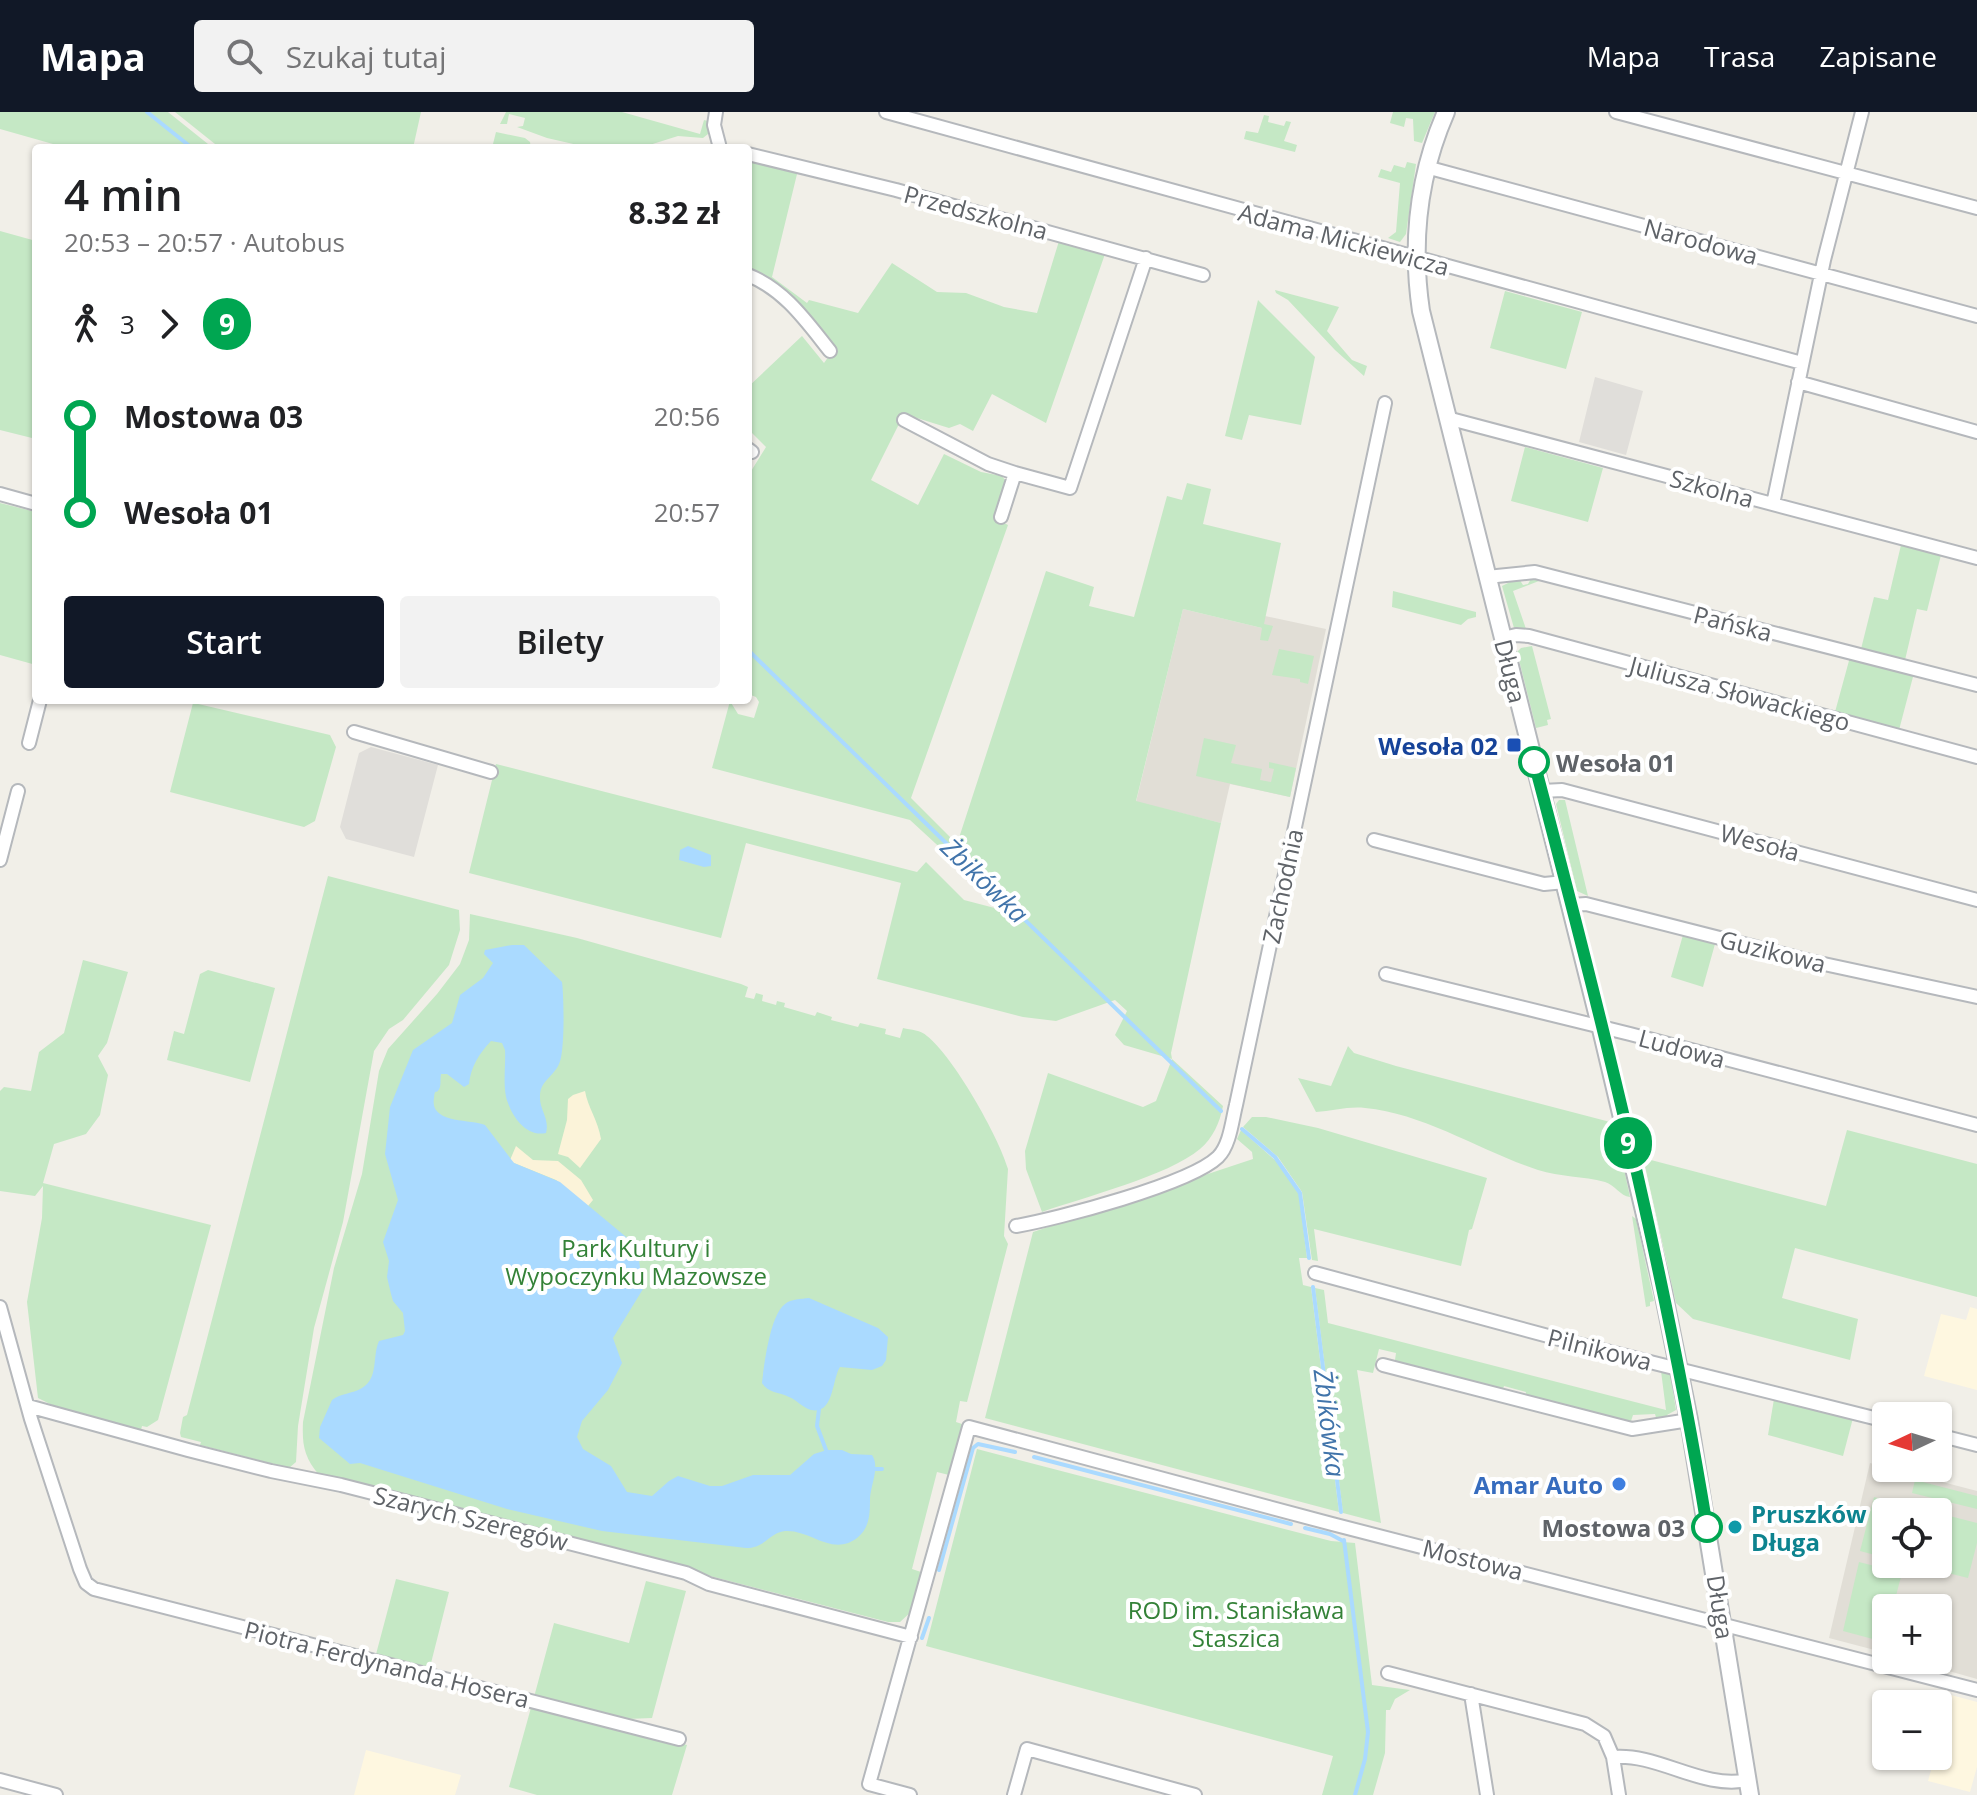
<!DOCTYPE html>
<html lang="pl">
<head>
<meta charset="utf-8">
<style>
	:root { --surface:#fff; --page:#f2f2f2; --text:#202124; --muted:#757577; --accent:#111827 }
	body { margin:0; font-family:"Open Sans",sans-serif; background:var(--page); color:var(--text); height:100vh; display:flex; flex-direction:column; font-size:30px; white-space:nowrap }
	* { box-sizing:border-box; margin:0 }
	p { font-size:26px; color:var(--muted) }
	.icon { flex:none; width:44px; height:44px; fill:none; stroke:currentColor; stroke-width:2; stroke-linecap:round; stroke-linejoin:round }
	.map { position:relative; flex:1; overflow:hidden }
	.details { position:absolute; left:32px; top:32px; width:720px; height:560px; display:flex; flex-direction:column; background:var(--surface); border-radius:8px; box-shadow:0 2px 6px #0004 }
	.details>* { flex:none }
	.badge { padding:0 16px; border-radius:26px; font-size:28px; line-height:52px }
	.needle { width:52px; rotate:266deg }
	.fabs { position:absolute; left:1872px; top:1290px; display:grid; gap:16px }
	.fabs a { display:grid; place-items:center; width:80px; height:80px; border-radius:8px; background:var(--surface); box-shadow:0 2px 6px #0004; font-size:40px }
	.map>.badge { position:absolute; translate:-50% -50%; box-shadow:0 0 0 4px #fff }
	.legs { display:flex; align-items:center; gap:12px; height:88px; padding:0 32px; font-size:26px }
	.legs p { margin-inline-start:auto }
	.summary { display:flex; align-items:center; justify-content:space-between; height:136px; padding:0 32px }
	h1 { font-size:44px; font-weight:600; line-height:60px }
	.primary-button { display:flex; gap:16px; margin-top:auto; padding:16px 32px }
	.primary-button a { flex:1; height:92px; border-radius:8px; background:var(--accent); color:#fff; font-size:32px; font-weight:600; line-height:92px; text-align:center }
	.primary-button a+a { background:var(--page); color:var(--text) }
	ul { padding:0 32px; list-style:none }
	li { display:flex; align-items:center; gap:28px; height:96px; font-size:30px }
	li i { display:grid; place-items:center; width:12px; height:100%; margin:0 10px; background:currentColor }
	li i::after { content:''; width:20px; height:20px; margin:-10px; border:6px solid; border-radius:50%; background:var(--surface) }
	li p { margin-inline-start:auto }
	li:first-child i { background:linear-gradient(#0000 50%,currentColor 0) }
	li:last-child i { background:linear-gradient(currentColor 50%,#0000 0) }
	header { display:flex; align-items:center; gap:48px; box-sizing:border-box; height:112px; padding:0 40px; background:var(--accent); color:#fff }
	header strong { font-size:38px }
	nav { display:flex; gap:44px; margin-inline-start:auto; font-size:28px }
	.search { width:560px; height:72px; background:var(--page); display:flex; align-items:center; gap:20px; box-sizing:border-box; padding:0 28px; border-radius:8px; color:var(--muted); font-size:30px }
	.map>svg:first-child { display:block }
	.commercial { fill:#fef7e0 }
	.industrial { fill:#e0deda }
	.education { fill:#e1ded6; fill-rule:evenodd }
	.green { fill:#c5e8c5 }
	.sand { fill:#fbf3d9 }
	.water { fill:#aadaff }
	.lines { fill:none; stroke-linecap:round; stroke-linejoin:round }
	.stream { stroke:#aadaff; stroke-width:4 }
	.minor-casing { stroke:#b5b8bc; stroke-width:16 }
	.tertiary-casing { stroke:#b5b8bc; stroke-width:20 }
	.minor { stroke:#fff; stroke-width:12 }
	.tertiary { stroke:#fff; stroke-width:16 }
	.line-1-casing { stroke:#fff; stroke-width:18 }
	.line-1 { stroke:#00a651; stroke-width:12 }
	.transit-dot { fill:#1a4fb4; stroke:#fff; stroke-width:3 }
	.stop-1-dot { fill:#fff; stroke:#00a651; stroke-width:4 }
	.shop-dot { fill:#3f7fe0; stroke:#fff; stroke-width:3 }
	.culture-dot { fill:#0f9aa8; stroke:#fff; stroke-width:3 }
	.labels { text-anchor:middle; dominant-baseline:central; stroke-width:8; stroke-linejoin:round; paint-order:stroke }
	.street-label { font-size:24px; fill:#5f6368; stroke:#fff }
	.transit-label { font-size:24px; font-weight:bold; fill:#164399; stroke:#fff; text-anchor:end }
	.stop-label { font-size:24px; font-weight:bold; fill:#5f6368; stroke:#fff; text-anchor:start }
	.park-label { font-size:24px; fill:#348238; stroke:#fff }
	.shop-label { font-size:24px; font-weight:bold; fill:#366cbe; stroke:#fff; text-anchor:end }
	.culture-label { font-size:24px; font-weight:bold; fill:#0d838f; stroke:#fff; text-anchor:start }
	.water-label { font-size:26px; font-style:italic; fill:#4174aa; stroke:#fff }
</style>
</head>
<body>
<header>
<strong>Mapa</strong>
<div class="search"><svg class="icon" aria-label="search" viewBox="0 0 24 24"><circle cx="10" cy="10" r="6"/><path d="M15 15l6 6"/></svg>Szukaj tutaj</div>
<nav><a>Mapa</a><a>Trasa</a><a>Zapisane</a></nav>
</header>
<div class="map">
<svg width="1977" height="1683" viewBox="0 0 1977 1683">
	<rect width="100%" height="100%" fill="#f1efe8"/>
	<path class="commercial" d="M 1970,1195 L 1977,1197 L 1977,1278 L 1924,1264 L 1941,1202 L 1966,1208 Z
		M 1951,1583 L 1977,1590 L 1977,1655 L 1970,1680 L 1928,1669 L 1935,1644 L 1938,1644 L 1938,1632 Z
		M 366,1638 L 461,1663 L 455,1683 L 354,1683 Z"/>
	<path class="industrial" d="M 1595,265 L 1643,279 L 1626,343 L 1579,330 Z
		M 371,635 L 438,653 L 414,745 L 346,727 L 340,715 L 359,641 Z"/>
	<path class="education" d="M 1183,497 L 1262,516 L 1265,504 L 1326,517 L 1290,685 L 1230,672 L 1221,711 L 1136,690 Z
		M 1870,1351 L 1977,1379 L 1977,1567 L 1910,1548 L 1938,1548 L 1938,1496 L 1886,1496 L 1886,1541 L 1829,1526 ZM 1886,1400 L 1938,1400 L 1938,1452 L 1886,1452 Z"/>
	<path class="green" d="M 0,0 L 168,0 L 213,36 L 67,36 L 0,17 Z
		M 175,0 L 421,0 L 413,36 L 220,36 Z
		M 506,0 L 622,0 L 700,22 L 704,8 L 708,9 L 708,22 L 703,26 L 678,24 L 640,36 L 591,36 L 547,26 L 517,15 L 523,14 L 525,6 L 509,2 L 507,12 L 500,12 Z
		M 1393,0 L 1435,0 L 1422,31 L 1414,29 L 1413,7 L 1406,6 L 1404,15 L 1390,11 Z
		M 1264,3 L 1269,4 L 1268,10 L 1284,14 L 1286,9 L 1291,10 L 1284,29 L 1297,33 L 1295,40 L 1244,27 L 1246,19 L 1258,21 Z
		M 496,20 L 525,26 L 530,30 L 531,36 L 492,36 Z
		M 748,47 L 798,58 L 772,165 L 807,191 L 809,188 L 858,201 L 892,151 L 937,180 L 966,181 L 1004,195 L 1037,201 L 1059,129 L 1105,142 L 1046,311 L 992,282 L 973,319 L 960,312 L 949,316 L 904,302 L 871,368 L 918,393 L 944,342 L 981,360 L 1002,364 L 1005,368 L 996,407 L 1008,413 L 911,686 L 957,732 L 1046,459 L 1094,475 L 1089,494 L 1134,505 L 1167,384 L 1182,388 L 1187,371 L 1211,377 L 1203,412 L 1281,431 L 1264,512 L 1273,514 L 1268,529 L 1260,528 L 1262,516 L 1183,497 L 1136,689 L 1221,711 L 1171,941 L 1172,947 L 1223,994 C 1220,1010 1213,1026 1200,1037 C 1168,1064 1084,1085 1042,1100 L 1026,1057 L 1025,1039 L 1048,961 L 1143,995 L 1156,989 L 1172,947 L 1124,933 L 1115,923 L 1127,899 L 1115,888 L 1056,909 L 1023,905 L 877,867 L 901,771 L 746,731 L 721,826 L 469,761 L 496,652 L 917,760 L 926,750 L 964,788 L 1010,800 L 910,708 L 712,656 L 730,589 L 738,602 L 754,606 L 759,590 L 756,585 L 748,582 L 748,364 L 766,335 L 748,317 L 748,275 L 802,224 L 824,251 L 834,237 L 791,183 L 748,159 Z
		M 1407,50 L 1416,52 L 1406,122 L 1400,130 L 1388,126 L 1396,120 L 1400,71 L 1378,65 L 1381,57 L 1391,60 L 1394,53 L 1405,56 Z
		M 0,119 L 36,129 L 36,327 L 0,318 Z
		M 1275,178 L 1339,195 L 1327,219 L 1352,248 L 1367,254 L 1364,264 L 1335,238 L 1288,188 L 1276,181 Z
		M 1505,179 L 1582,200 L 1566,257 L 1490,236 Z
		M 1258,188 L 1315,245 L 1301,313 L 1249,303 L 1242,328 L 1225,324 Z
		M 1525,335 L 1603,356 L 1588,410 L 1511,389 Z
		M 0,391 L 36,400 L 36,553 L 0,543 Z
		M 1901,433 L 1941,443 L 1927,499 L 1917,497 L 1905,548 L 1861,537 L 1874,485 L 1888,488 Z
		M 1532,465 L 1539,466 L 1539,469 L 1513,479 L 1527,520 L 1514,516 L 1502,474 L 1510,470 L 1509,466 L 1519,467 L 1523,473 L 1528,472 Z
		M 1393,479 L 1476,500 L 1476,505 L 1468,507 L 1461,513 L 1392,495 Z
		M 1532,534 L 1551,607 L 1547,608 L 1548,613 L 1536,616 L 1517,540 L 1521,536 Z
		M 1279,537 L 1314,544 L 1308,572 L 1300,570 L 1300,567 L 1272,563 Z
		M 1850,545 L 1914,561 L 1899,618 L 1835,600 Z
		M 183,588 L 194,588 L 194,591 L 330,623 L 336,635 L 315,709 L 304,715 L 170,680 L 193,591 Z
		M 1204,626 L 1236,633 L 1231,651 L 1262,657 L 1260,668 L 1271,670 L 1274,657 L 1269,656 L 1269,650 L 1296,656 L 1290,685 L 1196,664 Z
		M 1559,688 L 1565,688 L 1588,784 L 1577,779 L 1556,692 Z
		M 328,764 L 459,798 L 460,818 L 449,853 L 403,908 L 389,917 L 374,939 L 343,1110 L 314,1216 L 298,1314 L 296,1350 L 289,1356 L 200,1333 L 201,1330 L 181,1325 L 180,1321 L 183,1305 L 187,1303 Z
		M 470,802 L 577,826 L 741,872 L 748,875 L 745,885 L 754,887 L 756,881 L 763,883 L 762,889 L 776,893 L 777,889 L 785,891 L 784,895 L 815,904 L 817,900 L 832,905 L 831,908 L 858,915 L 860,911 L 886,917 L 885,922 L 900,926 L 903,916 C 911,918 921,918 927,924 C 953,944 999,1025 1008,1057 L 1004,1124 L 1008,1132 L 967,1290 L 960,1289 L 956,1310 L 962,1312 L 949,1363 L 937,1360 L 912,1457 L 924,1461 L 913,1498 L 900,1510 L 888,1510 L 319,1363 C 304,1345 302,1333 303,1310 L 334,1156 L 362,1062 L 379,959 L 388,937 L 437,882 L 460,852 L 469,828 Z
		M 1683,823 L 1715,832 L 1703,875 L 1671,865 Z
		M 83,848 L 128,860 L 107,931 L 98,944 L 108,963 L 100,1003 L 86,1022 L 54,1032 L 43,1071 L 211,1113 L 158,1308 L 147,1315 L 142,1314 L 141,1318 L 60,1297 L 38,1286 L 27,1190 L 42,1106 L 43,1074 L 35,1084 L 0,1079 L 0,979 L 4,975 L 31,979 L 39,940 L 64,921 Z
		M 208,858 L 275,876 L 250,970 L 167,948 L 174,919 L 184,922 L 200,862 Z
		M 1348,934 L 1354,941 L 1396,954 L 1614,1011 L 1630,1085 C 1620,1084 1615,1073 1605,1070 C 1583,1064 1560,1065 1538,1058 C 1480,1039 1426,1002 1365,996 C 1349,994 1332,999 1316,1000 L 1298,966 L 1331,974 Z
		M 1252,1005 L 1266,1005 L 1318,1016 L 1487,1066 L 1472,1117 L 1469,1118 L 1461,1154 L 1314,1117 L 1318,1149 L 1312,1148 L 1302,1080 L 1278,1045 L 1243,1015 Z
		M 1241,1018 L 1276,1049 L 1299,1082 L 1307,1146 L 1299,1146 L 1303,1173 L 1311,1175 L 1339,1400 L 985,1306 L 1033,1120 L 1253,1047 L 1252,1040 L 1237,1027 Z
		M 1847,1018 L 1977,1052 L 1977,1185 L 1795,1136 L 1782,1186 L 1858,1207 L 1850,1248 L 1693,1207 L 1676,1191 L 1644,1050 L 1651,1048 L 1826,1094 Z
		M 1632,1104 L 1636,1107 L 1654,1189 L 1650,1190 L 1650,1194 L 1646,1195 Z
		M 1315,1176 L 1324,1178 L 1328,1211 L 1666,1298 L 1661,1259 L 1670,1260 L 1676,1298 L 1667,1303 L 1668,1307 L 1657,1309 L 1655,1302 L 1633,1303 L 1630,1312 L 1525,1285 L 1526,1280 L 1504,1274 L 1502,1279 L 1398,1252 L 1395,1248 L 1396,1241 L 1379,1237 L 1373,1261 L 1357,1258 L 1381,1411 L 1343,1401 Z
		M 1774,1287 L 1853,1306 L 1843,1344 L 1768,1323 Z
		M 977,1337 L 1331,1429 L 1355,1431 L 1372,1573 L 1410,1578 L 1395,1587 L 1390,1598 L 1386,1598 L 1385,1641 L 1373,1683 L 1322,1683 L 1333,1644 L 926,1534 Z
		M 1915,1368 L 1977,1384 L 1977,1397 L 1912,1381 Z
		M 1874,1385 L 1933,1400 L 1886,1400 L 1886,1446 L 1860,1439 Z
		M 1938,1401 L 1977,1411 L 1977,1431 L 1968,1466 L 1912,1452 L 1938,1452 Z
		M 1859,1450 L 1902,1461 L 1893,1495 L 1886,1496 L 1884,1530 L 1843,1519 Z
		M 396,1467 L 449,1480 L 429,1559 L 375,1546 Z
		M 646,1469 L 686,1479 L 652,1606 L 627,1607 L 534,1585 L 554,1511 L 629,1531 Z
		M 532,1592 L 687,1633 L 672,1683 L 537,1683 L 509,1675 Z"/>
	<path class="sand" d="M 585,979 C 588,996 598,1008 601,1027 L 580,1056 L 568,1045 L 558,1042 L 567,1008 L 568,987 L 573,983 Z
		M 516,1034 L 533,1048 L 558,1049 L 581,1068 L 593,1088 L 588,1094 L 556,1068 L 514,1051 L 510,1048 Z"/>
	<path class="water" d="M 688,734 L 711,743 L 711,754 L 704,755 L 679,748 L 680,738 Z
		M 512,833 L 524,833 L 562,870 C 564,885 565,941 559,952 C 554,964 540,969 540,984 C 539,997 550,1007 546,1021 C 528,1025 514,1008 508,991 C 502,977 506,953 505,938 L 502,931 L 491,929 C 479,942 471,954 469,972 L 464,975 L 447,962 L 441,962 C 440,966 441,971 440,975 C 436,985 435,974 434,986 C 429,1012 471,1007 485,1013 L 514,1051 L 560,1070 L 637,1134 L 643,1177 L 613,1226 L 622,1251 L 608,1278 L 582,1309 L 577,1325 L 583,1337 L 611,1354 L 627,1380 L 652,1384 L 669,1369 L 678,1364 L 710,1374 L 722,1374 L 753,1363 L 790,1363 L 814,1342 L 827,1338 L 842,1338 L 851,1342 L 872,1343 C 880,1355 871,1372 870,1386 C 870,1401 870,1416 857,1426 C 832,1445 810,1417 785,1419 C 769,1421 765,1436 746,1436 L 602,1419 L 507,1397 L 360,1351 L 350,1352 L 319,1326 L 320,1315 L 332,1288 C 341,1281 352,1282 362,1276 C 379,1266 372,1244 379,1229 L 403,1223 L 405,1219 L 403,1201 L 393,1189 L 391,1182 L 387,1165 L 389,1149 L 383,1130 L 398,1088 L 385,1042 L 390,995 L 413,938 L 452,911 L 460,883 L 483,866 L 493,851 L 484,842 L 485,838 Z
		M 809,1186 L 878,1216 L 888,1225 L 886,1248 L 882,1254 L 872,1258 L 840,1255 C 832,1267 834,1303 811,1298 C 803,1296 797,1288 789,1285 C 779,1280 768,1281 762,1271 C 764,1253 770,1203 785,1192 C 791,1187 801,1187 809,1186 Z"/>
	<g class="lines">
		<path class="stream" d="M 147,0 L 192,36
			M 748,538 L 1221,999
			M 1242,1017 L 1275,1045 L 1300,1081 L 1309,1146
			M 1313,1175 L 1341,1400
			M 819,1297 L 817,1314 L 826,1338
			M 1034,1345 L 1291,1412
			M 875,1357 L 882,1357
			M 1305,1416 L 1330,1422 L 1343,1429
			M 1344,1428 L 1368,1620 L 1365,1647 L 1355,1683
			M 939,1458 L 973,1336 L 978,1332 L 1015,1340
			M 922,1526 L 929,1506"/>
		<g class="minor-casing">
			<path id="minor" d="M 716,0 L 714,13 L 720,36
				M 886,0 L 1802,251
				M 1616,0 L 1977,96
				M 748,42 L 896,78 L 1203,163
				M 1426,55 L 1977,204
				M 748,163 C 785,178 806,209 830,239
				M 1798,270 L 1977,320
				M 1447,306 L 1977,446
				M 904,308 L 988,352 L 1015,361 L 1001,405
				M 748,337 L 752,340
				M 1015,361 L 1070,376 L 1146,146
				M 0,382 L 36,392
				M 1773,392 L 1824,148 L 1862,0
				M 1487,465 L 1535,460 L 1977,573
				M 1503,526 L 1516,523 L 1529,524 L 1977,645
				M 354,620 L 491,660
				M 29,631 L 40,588
				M 1542,679 L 1562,678 L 1977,788
				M 1374,728 L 1544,772 L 1565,770
				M 0,748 L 18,679
				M 1571,793 L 1586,792 L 1810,849 L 1977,885
				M 1386,862 L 1630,922 L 1977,1013
				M 1016,1114 C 1057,1107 1190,1072 1218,1045 C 1230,1033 1232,1009 1236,993 L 1385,291
				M 1315,1161 L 1578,1232 L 1886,1309
				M 0,1195 L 31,1307 L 80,1457 L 86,1471 L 94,1477 L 679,1627
				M 1383,1253 L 1632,1317 L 1689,1308
				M 28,1294 L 188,1338 L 271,1359 L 341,1373 L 686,1461 L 709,1472 L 911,1525
				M 1938,1323 L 1977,1333
				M 1388,1561 L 1585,1612 L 1604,1624 L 1613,1645 C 1659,1641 1702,1678 1748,1668
				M 1471,1582 L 1487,1683
				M 1613,1645 L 1619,1683
				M 0,1668 L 56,1683
				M 910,1683 L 869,1672 L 969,1315 L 1332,1412 L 1977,1578
				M 1014,1683 L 1027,1637 L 1195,1683"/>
		</g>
		<g class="tertiary-casing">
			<path id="tertiary" d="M 1446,0 C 1418,64 1411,131 1421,199 L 1601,917 L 1663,1179 L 1689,1308 L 1750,1683"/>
		</g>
		<use href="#minor" class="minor"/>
		<use href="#tertiary" class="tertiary"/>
	</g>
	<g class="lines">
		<g class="line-1-casing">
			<path id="line-1" d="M 1534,650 C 1601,902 1665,1157 1707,1415"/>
		</g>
		<use href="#line-1" class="line-1"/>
	</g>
	<rect class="transit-dot" x="1506" y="625" width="16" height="16" rx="4"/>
	<g class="stop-1-dot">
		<circle cx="1534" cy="650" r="14"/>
		<circle cx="1707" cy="1415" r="14"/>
	</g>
	<circle class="shop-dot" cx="1619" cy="1372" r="8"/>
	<circle class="culture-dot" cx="1735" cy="1415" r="8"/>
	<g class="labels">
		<g class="street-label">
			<text transform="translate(976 100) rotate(15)">Przedszkolna</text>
			<text transform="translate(1344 127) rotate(15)">Adama Mickiewicza</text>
			<text transform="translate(1701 129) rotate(15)">Narodowa</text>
			<text transform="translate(1712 376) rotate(15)">Szkolna</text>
			<text transform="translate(1733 511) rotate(14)">Pańska</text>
			<text transform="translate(1511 559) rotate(76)">Długa</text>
			<text transform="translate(1740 581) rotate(15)">Juliusza Słowackiego</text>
			<text transform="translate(1760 730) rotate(15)">Wesoła</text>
			<text transform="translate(1282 774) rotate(-78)">Zachodnia</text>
			<text transform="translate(1773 839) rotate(14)">Guzikowa</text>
			<text transform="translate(1682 936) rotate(15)">Ludowa</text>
			<text transform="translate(1600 1237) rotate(14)">Pilnikowa</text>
			<text transform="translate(471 1406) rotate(14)">Szarych Szeregów</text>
			<text transform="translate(1473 1447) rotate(14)">Mostowa</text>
			<text transform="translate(1721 1495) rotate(81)">Długa</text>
			<text transform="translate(387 1552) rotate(14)">Piotra Ferdynanda Hosera</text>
		</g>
		<g class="transit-label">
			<text x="1498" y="633">Wesoła 02</text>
		</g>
		<g class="stop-label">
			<text x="1556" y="650">Wesoła 01</text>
			<text x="1685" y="1415" text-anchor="end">Mostowa 03</text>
		</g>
		<g class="park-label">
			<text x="636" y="1135">Park Kultury i<tspan x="636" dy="28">Wypoczynku Mazowsze</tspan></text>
			<text x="1236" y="1497">ROD im. Stanisława<tspan x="1236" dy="28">Staszica</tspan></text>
		</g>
		<g class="shop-label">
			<text x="1603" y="1372">Amar Auto</text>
		</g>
		<g class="culture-label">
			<text x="1751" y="1401">Pruszków<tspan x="1751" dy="28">Długa</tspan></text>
		</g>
		<g class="water-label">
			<text transform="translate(985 768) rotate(44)">Żbikówka</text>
			<text transform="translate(1330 1311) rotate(83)">Żbikówka</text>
		</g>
	</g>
</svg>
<div class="fabs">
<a><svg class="needle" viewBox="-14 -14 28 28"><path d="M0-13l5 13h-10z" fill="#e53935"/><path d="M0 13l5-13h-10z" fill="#757577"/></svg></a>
<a><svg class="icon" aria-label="locate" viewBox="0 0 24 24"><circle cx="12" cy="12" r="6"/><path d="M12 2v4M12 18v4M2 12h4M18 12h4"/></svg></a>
<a>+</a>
<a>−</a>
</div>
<b class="badge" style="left:1628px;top:1031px;background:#00a651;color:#fff">9</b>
<section class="details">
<div class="summary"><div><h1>4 min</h1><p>20:53 – 20:57 · Autobus</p></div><b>8.32 zł</b></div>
<div class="legs"><svg class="icon" aria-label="walk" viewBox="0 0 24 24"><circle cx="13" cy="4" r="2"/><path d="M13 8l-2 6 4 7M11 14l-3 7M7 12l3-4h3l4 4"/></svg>3<svg class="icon" aria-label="forward" viewBox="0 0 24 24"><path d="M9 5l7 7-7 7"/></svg><b class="badge" style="background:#00a651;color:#fff">9</b></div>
<ul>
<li><i style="color:#00a651"></i><b>Mostowa 03</b><p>20:56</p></li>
<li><i style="color:#00a651"></i><b>Wesoła 01</b><p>20:57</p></li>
</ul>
<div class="primary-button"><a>Start</a><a>Bilety</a></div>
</section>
</div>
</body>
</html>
